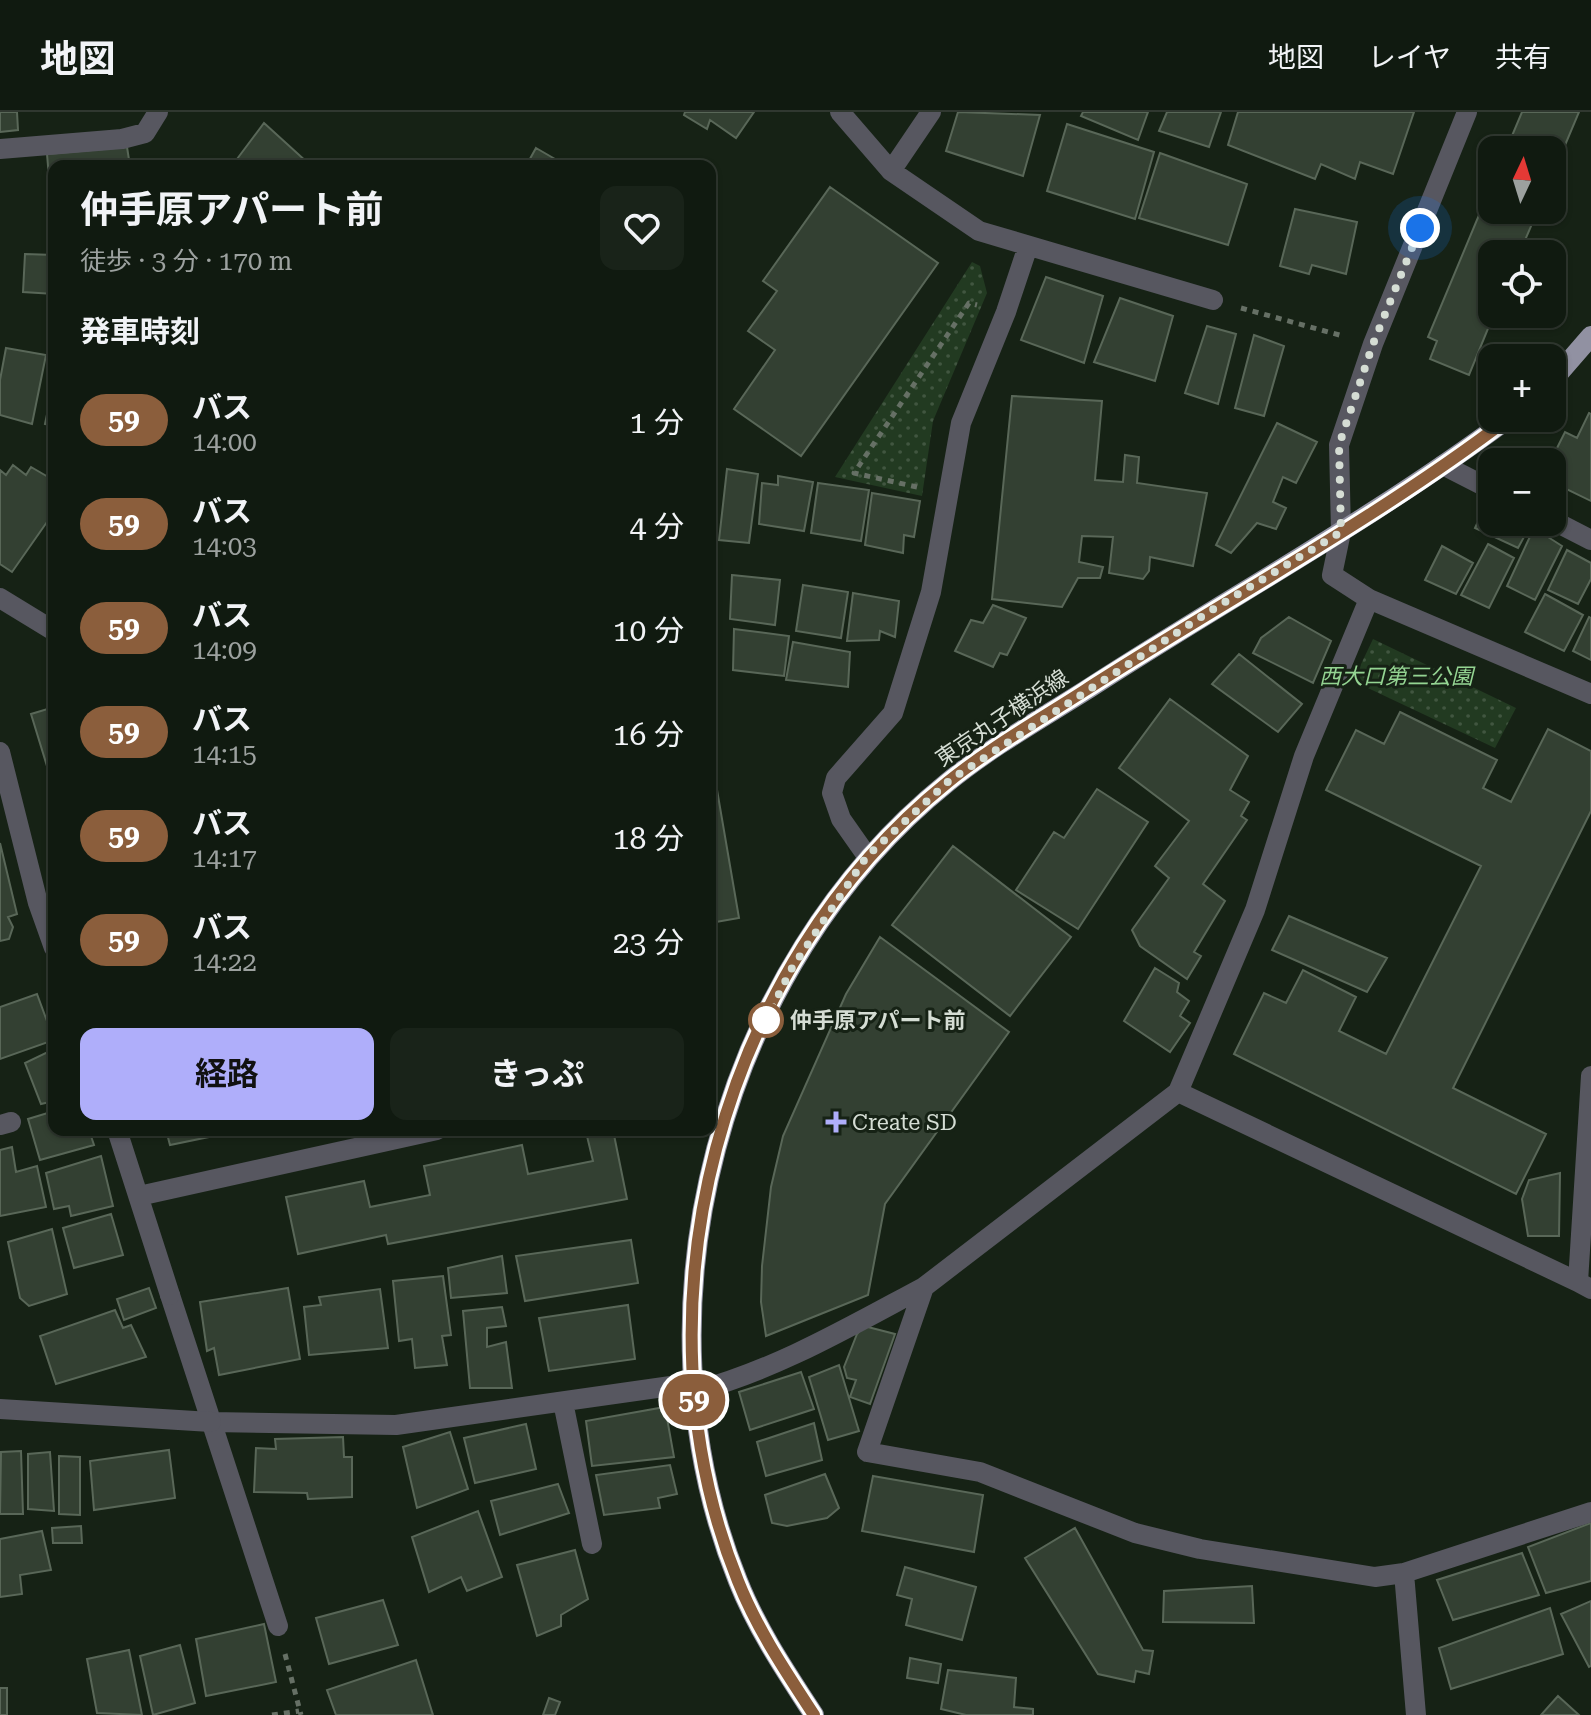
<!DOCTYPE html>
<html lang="ja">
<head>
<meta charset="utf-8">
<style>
	:root { --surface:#101a10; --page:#192319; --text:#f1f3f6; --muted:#9ca19f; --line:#303830; --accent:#afaefa }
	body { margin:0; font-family:"Roboto Serif","Noto Sans JP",serif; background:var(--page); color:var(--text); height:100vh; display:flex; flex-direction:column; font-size:30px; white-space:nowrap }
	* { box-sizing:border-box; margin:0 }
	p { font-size:26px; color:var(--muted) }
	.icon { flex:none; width:44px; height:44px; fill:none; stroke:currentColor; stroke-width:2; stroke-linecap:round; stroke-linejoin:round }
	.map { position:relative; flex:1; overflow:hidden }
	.sheet { position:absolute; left:48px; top:48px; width:668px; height:976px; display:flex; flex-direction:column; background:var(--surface); border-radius:16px; box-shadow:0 2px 6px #0004,0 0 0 2px var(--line) }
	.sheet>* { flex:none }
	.badge { padding:0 16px; border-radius:26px; font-size:28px; line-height:52px }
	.needle { width:52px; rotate:4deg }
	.fabs { position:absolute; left:1478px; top:24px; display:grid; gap:16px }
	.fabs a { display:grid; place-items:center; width:88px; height:88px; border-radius:16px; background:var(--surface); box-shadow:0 2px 6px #0004,0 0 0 2px var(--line); font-size:40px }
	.you { position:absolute; width:40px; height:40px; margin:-20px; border:6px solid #fff; border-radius:50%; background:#1a73e8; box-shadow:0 0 0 12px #1a73e833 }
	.map>.badge { position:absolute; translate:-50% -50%; box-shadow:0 0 0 4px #fff }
	h2 { padding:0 32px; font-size:30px; line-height:72px }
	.round { display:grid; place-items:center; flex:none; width:84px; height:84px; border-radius:16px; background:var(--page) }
	.summary { display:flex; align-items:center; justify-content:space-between; height:136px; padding:0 32px }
	h1 { font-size:38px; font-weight:700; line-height:60px }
	.primary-button { display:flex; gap:16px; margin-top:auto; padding:16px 32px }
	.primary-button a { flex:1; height:92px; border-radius:16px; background:var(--accent); color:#111; font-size:32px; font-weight:700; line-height:92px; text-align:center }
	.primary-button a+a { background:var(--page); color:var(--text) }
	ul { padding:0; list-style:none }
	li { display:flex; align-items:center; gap:24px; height:104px; padding:0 32px }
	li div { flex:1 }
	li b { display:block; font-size:30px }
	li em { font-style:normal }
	li .badge { min-width:88px; font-weight:700; text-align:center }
	header { display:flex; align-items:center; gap:48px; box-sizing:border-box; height:112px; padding:0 40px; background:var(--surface); border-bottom:2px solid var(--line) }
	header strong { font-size:38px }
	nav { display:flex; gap:44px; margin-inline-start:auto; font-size:28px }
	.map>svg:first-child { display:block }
	.park { fill:url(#park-dots) }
	.building { fill:#334032; stroke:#596758; stroke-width:2 }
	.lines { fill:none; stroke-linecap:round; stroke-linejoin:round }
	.path { stroke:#667065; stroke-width:5; stroke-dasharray:6 6; stroke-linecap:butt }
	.lane { stroke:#575760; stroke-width:20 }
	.street { stroke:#575760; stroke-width:20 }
	.primary { stroke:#9191a2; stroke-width:20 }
	.line-casing { stroke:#fff; stroke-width:18 }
	.line { stroke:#8b5e3c; stroke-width:12 }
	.walk { stroke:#d5ddd4; stroke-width:8; stroke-dasharray:0 14.4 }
	.stop-dot { fill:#fff; stroke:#8b5e3c; stroke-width:4 }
	.poi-dot { fill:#afaefa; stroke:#162215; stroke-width:3 }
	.labels { text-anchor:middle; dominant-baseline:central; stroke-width:6; stroke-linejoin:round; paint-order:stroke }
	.park-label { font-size:22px; font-style:italic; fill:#94d492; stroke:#162215 }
	.street-label { font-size:22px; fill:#d5ddd4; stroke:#162215 }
	.stop-label { font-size:22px; font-weight:bold; fill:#d5ddd4; stroke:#162215; text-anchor:start }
	.poi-label { font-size:22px; fill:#d5ddd4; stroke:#162215; text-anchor:start }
</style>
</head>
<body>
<header>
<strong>地図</strong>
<nav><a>地図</a><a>レイヤ</a><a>共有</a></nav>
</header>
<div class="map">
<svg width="1591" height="1603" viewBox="0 0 1591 1603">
	<defs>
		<pattern id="park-dots" width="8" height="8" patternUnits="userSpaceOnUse" patternTransform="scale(2)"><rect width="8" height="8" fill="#223a21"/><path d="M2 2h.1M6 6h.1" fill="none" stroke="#415640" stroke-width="1.8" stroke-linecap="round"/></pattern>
	</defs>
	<rect width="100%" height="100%" fill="#162215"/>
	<path class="park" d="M 972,150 L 980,154 L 987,181 L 933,309 L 922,384 L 835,365 Z
		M 1373,527 L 1516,596 L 1495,636 L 1353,569 Z"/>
	<path class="building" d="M 0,0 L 17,0 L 18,18 L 0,20 Z
		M 685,0 L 754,0 L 736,26 L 710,8 L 707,17 L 684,3 Z
		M 958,0 L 1040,3 L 1023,64 L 946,39 Z
		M 1083,0 L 1148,0 L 1138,28 L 1081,4 Z
		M 1167,0 L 1221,0 L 1209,35 L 1159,19 Z
		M 1238,0 L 1414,0 L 1393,62 L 1360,50 L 1355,67 L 1321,52 L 1315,67 L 1228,33 Z
		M 1522,0 L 1579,0 L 1552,64 L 1552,38 L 1506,38 Z
		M 264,11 L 308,51 L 305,54 L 245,54 L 237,47 Z
		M 1067,12 L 1154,40 L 1135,107 L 1047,79 Z
		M 127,35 L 130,54 L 54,54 L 54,126 L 47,42 Z
		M 536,36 L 567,54 L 526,54 Z
		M 1160,41 L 1247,72 L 1228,133 L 1139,106 Z
		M 1492,72 L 1492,98 L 1538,98 L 1519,142 L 1492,142 L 1494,202 L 1469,263 L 1430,247 L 1437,229 L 1428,225 Z
		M 830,75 L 938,151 L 801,344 L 734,297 L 775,238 L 748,219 L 777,179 L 763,169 Z
		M 1295,97 L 1357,110 L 1346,162 L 1312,153 L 1309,162 L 1280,154 Z
		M 25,142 L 54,143 L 54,182 L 23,180 Z
		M 1046,165 L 1103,184 L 1084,251 L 1021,228 Z
		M 1120,186 L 1173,204 L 1155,269 L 1094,250 Z
		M 1207,214 L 1236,222 L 1218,292 L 1185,281 Z
		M 1254,223 L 1284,234 L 1264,304 L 1235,296 Z
		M 6,236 L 46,243 L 32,312 L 0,303 L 0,268 Z
		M 54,269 L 54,314 L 45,312 Z
		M 1012,284 L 1102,289 L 1095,368 L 1123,370 L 1125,343 L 1139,345 L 1137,371 L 1207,381 L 1193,454 L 1150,445 L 1149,459 L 1143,467 L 1109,461 L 1113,425 L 1082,424 L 1079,450 L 1103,455 L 1100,466 L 1078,466 L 1062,495 L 992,487 Z
		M 1589,301 L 1591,302 L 1591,389 L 1552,370 L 1550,350 L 1565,320 L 1577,326 Z
		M 1277,311 L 1317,330 L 1296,371 L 1283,365 L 1273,390 L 1286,396 L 1276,417 L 1257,411 L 1231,441 L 1216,433 Z
		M 13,353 L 26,363 L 31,355 L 50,366 L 54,361 L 54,400 L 12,460 L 0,452 L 0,358 L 6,363 Z
		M 727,357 L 758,362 L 749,431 L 719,428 Z
		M 778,364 L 813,370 L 804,419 L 759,412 L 762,371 L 778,373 Z
		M 818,371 L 869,378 L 861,429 L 811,421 Z
		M 872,381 L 920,389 L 914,425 L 904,423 L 903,441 L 865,433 Z
		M 1488,388 L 1492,390 L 1492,410 L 1531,412 L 1518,436 L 1475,416 Z
		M 1534,416 L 1562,434 L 1535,488 L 1507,474 Z
		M 1488,432 L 1514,446 L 1489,496 L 1461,483 Z
		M 1442,434 L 1473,451 L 1456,482 L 1425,468 Z
		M 1567,438 L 1591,451 L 1591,467 L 1578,492 L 1548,478 Z
		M 732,463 L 780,468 L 775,513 L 730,507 Z
		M 803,473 L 848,480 L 841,526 L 796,519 Z
		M 853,481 L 899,489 L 895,525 L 880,519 L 879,528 L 847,529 Z
		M 1545,482 L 1583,503 L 1564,539 L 1525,520 Z
		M 993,493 L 1026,506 L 1007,543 L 1000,541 L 993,555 L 955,539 L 971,508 L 983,511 Z
		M 1289,505 L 1331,529 L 1313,571 L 1253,541 L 1261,526 Z
		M 1589,505 L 1591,506 L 1591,548 L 1573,539 Z
		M 734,517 L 789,524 L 784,564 L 733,558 Z
		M 793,530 L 850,540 L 848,575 L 786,568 Z
		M 1239,542 L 1302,592 L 1278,620 L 1212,572 Z
		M 1170,587 L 1248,644 L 1230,678 L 1249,690 L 1241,704 L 1247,708 L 1203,772 L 1225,789 L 1194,840 L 1201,844 L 1187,867 L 1140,834 L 1132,818 L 1169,766 L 1155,754 L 1189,709 L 1119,656 Z
		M 54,595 L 54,677 L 31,602 Z
		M 1400,600 L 1497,648 L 1483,676 L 1511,690 L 1548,617 L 1591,639 L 1591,699 L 1453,976 L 1546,1022 L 1516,1082 L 1234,942 L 1264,881 L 1286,891 L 1303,858 L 1356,885 L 1339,919 L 1386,942 L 1481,754 L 1326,678 L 1356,618 L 1384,632 Z
		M 710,637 L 739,806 L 710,811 Z
		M 1097,677 L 1148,710 L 1078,817 L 1016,778 L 1054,720 L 1064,726 Z
		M 0,731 L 17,802 L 8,805 L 13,815 L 9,827 L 0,829 Z
		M 953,734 L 1071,825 L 1010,904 L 892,813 Z
		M 1289,804 L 1387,846 L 1367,880 L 1272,838 Z
		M 880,825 L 1009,920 L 885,1092 L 868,1183 L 766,1224 L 761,1190 L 762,1154 L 771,1075 L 783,1024 L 846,882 Z
		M 1155,856 L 1179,871 L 1177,880 L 1189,889 L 1180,904 L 1190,911 L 1170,940 L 1124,909 Z
		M 37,882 L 54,928 L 0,947 L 0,895 Z
		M 54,937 L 54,989 L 41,992 L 25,951 Z
		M 54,999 L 54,1018 L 89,1018 L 94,1033 L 40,1048 L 28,1007 Z
		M 166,1018 L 243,1018 L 170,1033 Z
		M 613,1018 L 627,1087 L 388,1132 L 386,1123 L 298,1142 L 286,1085 L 364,1069 L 370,1095 L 430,1083 L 424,1054 L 522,1033 L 528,1062 L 593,1049 L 586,1020 Z
		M 12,1035 L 16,1060 L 37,1054 L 46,1095 L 0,1104 L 0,1038 Z
		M 101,1044 L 113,1094 L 71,1104 L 69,1094 L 54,1097 L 46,1061 Z
		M 1560,1061 L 1559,1124 L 1528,1124 L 1522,1087 L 1529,1068 Z
		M 111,1102 L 123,1143 L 74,1156 L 63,1116 Z
		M 52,1117 L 67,1182 L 29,1194 L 20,1186 L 8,1130 Z
		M 631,1128 L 638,1171 L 525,1189 L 516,1144 Z
		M 502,1144 L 507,1181 L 451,1186 L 448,1156 Z
		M 443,1164 L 451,1223 L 442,1224 L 447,1253 L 415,1256 L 412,1227 L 399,1229 L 393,1169 Z
		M 149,1176 L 156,1196 L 124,1208 L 117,1187 Z
		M 288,1176 L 300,1247 L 219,1263 L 214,1236 L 207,1239 L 200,1190 Z
		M 380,1177 L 388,1236 L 309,1243 L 304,1195 L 321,1193 L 319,1185 Z
		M 628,1193 L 635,1247 L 549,1259 L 539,1206 Z
		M 502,1195 L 506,1214 L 487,1216 L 487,1235 L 506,1230 L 512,1276 L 470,1276 L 463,1199 Z
		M 115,1198 L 123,1216 L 131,1213 L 146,1245 L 56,1272 L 40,1224 Z
		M 864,1214 L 895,1222 L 870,1292 L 850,1285 L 856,1268 L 847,1266 L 844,1255 L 857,1222 Z
		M 839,1253 L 859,1319 L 828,1328 L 809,1265 Z
		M 801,1260 L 814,1297 L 750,1318 L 739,1280 Z
		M 665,1295 L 674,1345 L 592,1354 L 586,1309 Z
		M 814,1311 L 822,1348 L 766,1364 L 757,1330 Z
		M 526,1312 L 536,1357 L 475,1371 L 464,1326 Z
		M 450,1320 L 468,1377 L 417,1396 L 403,1335 Z
		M 343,1325 L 344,1345 L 352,1345 L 352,1385 L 308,1387 L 307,1381 L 254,1380 L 256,1336 L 276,1337 L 275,1327 Z
		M 169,1338 L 175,1386 L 94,1398 L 90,1349 Z
		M 21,1339 L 23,1402 L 0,1402 L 1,1340 Z
		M 50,1340 L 54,1399 L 28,1397 L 28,1342 Z
		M 59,1344 L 80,1345 L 80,1403 L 59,1402 Z
		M 670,1353 L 677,1382 L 658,1386 L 660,1396 L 604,1403 L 596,1363 Z
		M 825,1362 L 839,1396 L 827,1406 L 787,1414 L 772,1411 L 765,1383 Z
		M 873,1364 L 983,1383 L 974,1440 L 862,1419 Z
		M 558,1372 L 569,1401 L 500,1423 L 491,1389 Z
		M 478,1399 L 502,1465 L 467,1479 L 461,1465 L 429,1480 L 412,1425 Z
		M 1591,1411 L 1591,1469 L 1546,1481 L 1528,1435 Z
		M 81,1414 L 82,1431 L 53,1431 L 52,1416 Z
		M 1075,1416 L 1143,1538 L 1153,1539 L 1149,1562 L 1136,1559 L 1134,1570 L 1098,1562 L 1025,1446 Z
		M 42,1419 L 51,1458 L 20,1463 L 22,1482 L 0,1485 L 0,1427 Z
		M 575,1438 L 588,1487 L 561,1503 L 561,1514 L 537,1524 L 517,1453 Z
		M 1522,1441 L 1539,1483 L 1453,1508 L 1437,1468 Z
		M 905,1455 L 976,1475 L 962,1528 L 906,1513 L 912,1487 L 897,1483 Z
		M 1252,1474 L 1254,1511 L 1163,1510 L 1164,1479 Z
		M 383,1488 L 398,1533 L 329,1552 L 316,1506 Z
		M 1591,1489 L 1591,1554 L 1589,1555 L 1561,1502 Z
		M 1550,1496 L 1563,1542 L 1451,1577 L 1439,1536 Z
		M 264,1512 L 276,1570 L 206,1584 L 196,1527 Z
		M 180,1533 L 195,1591 L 153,1603 L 140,1544 Z
		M 129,1538 L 142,1603 L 97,1601 L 87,1547 Z
		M 910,1546 L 941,1552 L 938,1571 L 907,1566 Z
		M 416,1548 L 433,1603 L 336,1603 L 327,1578 Z
		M 948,1558 L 1016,1566 L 1014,1595 L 1033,1597 L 1033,1603 L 966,1603 L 941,1597 Z
		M 0,1576 L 7,1576 L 7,1603 L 0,1603 Z
		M 1558,1584 L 1579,1603 L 1541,1603 Z
		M 549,1586 L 560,1590 L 555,1603 L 543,1603 Z"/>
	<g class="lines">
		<path class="path" d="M 1241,196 L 1343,224
			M 917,375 L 854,361 L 969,191 L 977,193
			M 285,1542 L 301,1603
			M 272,1603 L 299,1599"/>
		<path class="lane" d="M 0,1013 L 11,1010
			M 170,1183 L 278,1514
			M 563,1290 L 592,1432
			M 211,1310 L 396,1313 L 692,1271"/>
		<path class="street" d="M 840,0 L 891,59 L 979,119 L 1213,188
			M 1467,0 L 1373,232 L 1339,333 L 1341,420 L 1332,463 L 1369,487 L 1591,582
			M 0,37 L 122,27 L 145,21 L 158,0
			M 891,59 L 931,0
			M 1443,353 L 1492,378
			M 1552,408 L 1591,428
			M 0,486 L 54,519
			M 0,640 L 38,791 L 54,836
			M 867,744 L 841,707 L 832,681 L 836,666 L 893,601 L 931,480 L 961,311 L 1006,200 L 1028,134
			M 1591,964 L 1578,1170 L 1591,1177
			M 1178,980 L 1578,1170
			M 117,1018 L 170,1183
			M 139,1084 L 437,1018
			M 924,1175 L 1178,980 L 1255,798 L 1304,644 L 1369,487
			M 693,1280 C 776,1258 849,1215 924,1175 L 867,1340 L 980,1360 L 1135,1421 L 1200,1437 L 1375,1465 L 1404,1461 L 1591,1400
			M 0,1297 L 211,1310
			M 1404,1461 L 1416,1603"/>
		<path class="primary" d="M 1552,269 L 1591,224
			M 814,1603 C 786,1560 757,1517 738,1469 C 628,1197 720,854 948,670 C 992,634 1044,605 1091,575 C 1230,485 1376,405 1509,306"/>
	</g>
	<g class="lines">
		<g class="line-casing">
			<path id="line" d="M 814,1603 C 786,1560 757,1517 738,1469 C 628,1197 720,853 948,670 C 990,636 1039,608 1084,579 C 1225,488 1375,408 1509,306"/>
		</g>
		<use href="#line" class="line"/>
		<path class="walk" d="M 766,908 L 792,856 L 867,744 L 950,668 L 1215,496 L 1341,420 L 1339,333 L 1373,232 L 1420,116"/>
	</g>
	<circle class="stop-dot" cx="766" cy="908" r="16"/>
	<path class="poi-dot" d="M832 998h8v8h8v8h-8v8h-8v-8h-8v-8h8z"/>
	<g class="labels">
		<g class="park-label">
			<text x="1396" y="564">西大口第三公園</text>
		</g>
		<g class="street-label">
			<text transform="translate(1002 606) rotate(-34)">東京丸子横浜線</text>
		</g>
		<g class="stop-label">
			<text x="790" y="908">仲手原アパート前</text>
		</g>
		<g class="poi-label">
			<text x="852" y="1010">Create SD</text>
		</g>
	</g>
</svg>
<div class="fabs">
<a><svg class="needle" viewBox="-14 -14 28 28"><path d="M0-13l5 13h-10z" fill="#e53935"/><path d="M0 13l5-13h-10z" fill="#9ca19f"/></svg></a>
<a><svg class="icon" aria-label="locate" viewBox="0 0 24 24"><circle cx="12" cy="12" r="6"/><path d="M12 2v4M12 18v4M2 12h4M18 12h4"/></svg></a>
<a>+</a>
<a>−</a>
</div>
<div class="you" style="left:1420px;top:116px"></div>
<b class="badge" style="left:694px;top:1288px;background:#8b5e3c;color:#fff">59</b>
<section class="sheet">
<div class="summary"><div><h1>仲手原アパート前</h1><p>徒歩 · 3 分 · 170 m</p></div><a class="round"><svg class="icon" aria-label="heart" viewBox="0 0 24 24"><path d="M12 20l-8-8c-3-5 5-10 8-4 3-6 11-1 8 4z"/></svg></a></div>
<h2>発車時刻</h2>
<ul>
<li><span class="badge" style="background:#8b5e3c;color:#fff">59</span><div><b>バス</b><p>14:00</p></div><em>1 分</em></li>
<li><span class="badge" style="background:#8b5e3c;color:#fff">59</span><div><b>バス</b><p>14:03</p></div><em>4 分</em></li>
<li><span class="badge" style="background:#8b5e3c;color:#fff">59</span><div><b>バス</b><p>14:09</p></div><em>10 分</em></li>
<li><span class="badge" style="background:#8b5e3c;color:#fff">59</span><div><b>バス</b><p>14:15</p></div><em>16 分</em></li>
<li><span class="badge" style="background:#8b5e3c;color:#fff">59</span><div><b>バス</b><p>14:17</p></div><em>18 分</em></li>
<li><span class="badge" style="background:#8b5e3c;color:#fff">59</span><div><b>バス</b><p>14:22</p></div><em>23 分</em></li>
</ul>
<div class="primary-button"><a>経路</a><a>きっぷ</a></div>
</section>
</div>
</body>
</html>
